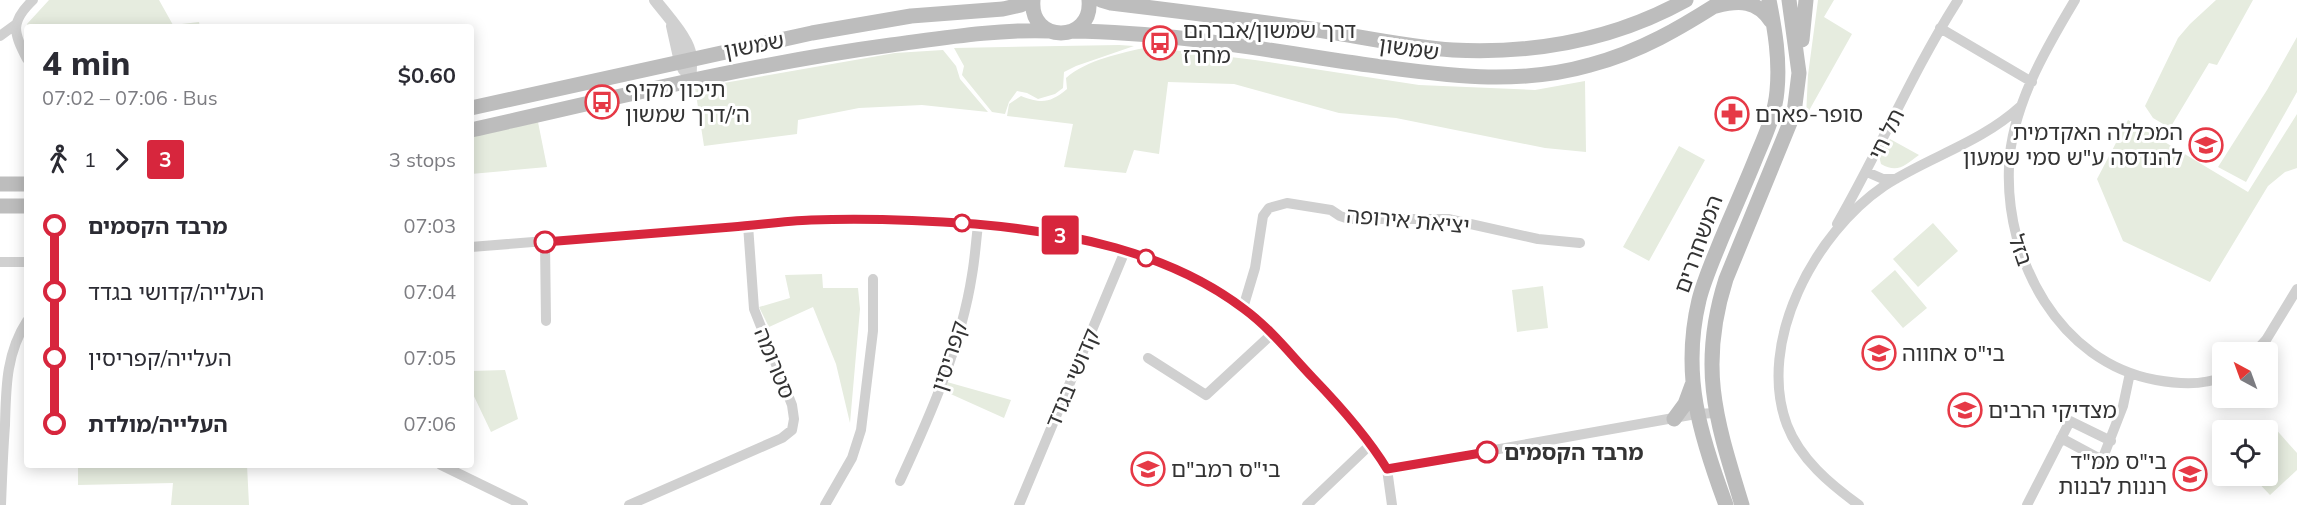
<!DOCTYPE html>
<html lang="en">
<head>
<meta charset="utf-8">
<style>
	:root { --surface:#fff; --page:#f2f2f3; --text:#2b2b33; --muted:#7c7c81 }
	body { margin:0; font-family:Mulish,"Noto Sans Hebrew",sans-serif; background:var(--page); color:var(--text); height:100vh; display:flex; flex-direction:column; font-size:22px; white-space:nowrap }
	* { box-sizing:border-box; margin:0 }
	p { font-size:20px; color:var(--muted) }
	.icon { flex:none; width:33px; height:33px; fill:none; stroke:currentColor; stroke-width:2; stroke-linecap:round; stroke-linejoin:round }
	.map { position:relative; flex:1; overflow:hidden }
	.side { position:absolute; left:24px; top:24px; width:450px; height:444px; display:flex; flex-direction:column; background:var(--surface); border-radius:6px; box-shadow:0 3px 15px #0003 }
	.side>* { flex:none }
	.badge { padding:0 12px; border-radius:4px; font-size:21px; line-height:39px }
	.needle { width:39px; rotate:319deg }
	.buttons { position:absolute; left:2212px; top:342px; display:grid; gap:12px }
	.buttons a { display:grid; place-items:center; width:66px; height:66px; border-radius:6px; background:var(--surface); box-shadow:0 3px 15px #0003; font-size:30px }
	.map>.badge { position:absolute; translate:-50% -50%; box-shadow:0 0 0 3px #fff }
	.legs { display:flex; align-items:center; gap:9px; height:66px; padding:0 18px; font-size:20px }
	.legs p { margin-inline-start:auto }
	.head { display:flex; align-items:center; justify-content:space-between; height:102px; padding:0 18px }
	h1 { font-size:33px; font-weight:800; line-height:45px }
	ul { padding:0 18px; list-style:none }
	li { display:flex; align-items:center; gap:21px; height:66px; font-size:22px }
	li i { display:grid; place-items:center; width:9px; height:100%; margin:0 8px; background:currentColor }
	li i::after { content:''; width:15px; height:15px; margin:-8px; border:4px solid; border-radius:50%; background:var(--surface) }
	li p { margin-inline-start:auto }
	li:first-child i { background:linear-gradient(#0000 50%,currentColor 0) }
	li:last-child i { background:linear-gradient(currentColor 50%,#0000 0) }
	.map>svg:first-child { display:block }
	.green { fill:#e6ecdf }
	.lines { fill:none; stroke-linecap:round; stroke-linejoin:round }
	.minor { stroke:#d0d0d0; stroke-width:10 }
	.tertiary { stroke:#d0d0d0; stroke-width:12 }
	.secondary { stroke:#bdbdbd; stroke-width:15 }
	.line-1-casing { stroke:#fff; stroke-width:14 }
	.line-1 { stroke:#d7263d; stroke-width:9 }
	.stop-1-dot { fill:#fff; stroke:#d7263d; stroke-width:3 }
	.labels { text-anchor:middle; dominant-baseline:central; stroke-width:6; stroke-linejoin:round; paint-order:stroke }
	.poi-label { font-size:22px; fill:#333; stroke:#fff; text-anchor:start }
	.street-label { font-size:22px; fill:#333; stroke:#fff }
	.stop-label { font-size:22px; font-weight:bold; fill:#333; stroke:#fff; text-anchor:start }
</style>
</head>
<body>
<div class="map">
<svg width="2297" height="505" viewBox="0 0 2297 505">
	<rect width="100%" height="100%" fill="#fff"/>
	<path class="green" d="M 49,0 L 159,0 L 173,25 L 199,22 L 200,27 L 27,27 L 27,36 L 27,24 Z
		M 1818,0 L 1834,0 L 1824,17 L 1852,34 L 1806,116 L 1808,75 Z
		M 2216,0 L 2253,0 L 2217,65 L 2209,63 L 2170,128 L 2153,118 L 2145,106 L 2178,38 L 2190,24 Z
		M 2297,37 L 2297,92 L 2246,182 L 2218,167 L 2267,90 Z
		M 1119,45 L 1134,46 L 1076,66 L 1064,72 L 1063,88 L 1055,94 L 1038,99 L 1027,93 L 1017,91 L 1009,102 L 1005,114 L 992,112 L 962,75 L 964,66 L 954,48 Z
		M 1148,47 L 1255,60 L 1419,85 L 1535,90 L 1585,81 L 1586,152 L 1545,148 L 1396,118 L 1339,113 L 1234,84 L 1168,82 L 1159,154 L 1134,150 L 1126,173 L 1064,167 L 1073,124 L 1007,116 L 1009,104 L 1021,96 C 1042,104 1050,103 1067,89 L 1066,78 C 1086,60 1122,53 1148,47 Z
		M 943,50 L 956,66 L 960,79 L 988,112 L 922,105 L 859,108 L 798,120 L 797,134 L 704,146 L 695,88 L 895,53 Z
		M 2297,114 L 2297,168 L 2285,172 L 2268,186 L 2210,282 L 2123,241 L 2097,179 L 2128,120 L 2248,192 Z
		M 538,122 L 547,167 L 471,174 L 471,137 Z
		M 1890,139 L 1919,155 C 1905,165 1898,174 1881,164 L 1879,156 Z
		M 1679,146 L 1705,160 L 1649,261 L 1623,247 Z
		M 1933,223 L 1958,251 L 1918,287 L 1893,259 Z
		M 1895,270 L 1927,308 L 1903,328 L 1871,291 Z
		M 822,274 L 823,288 L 858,288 L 860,309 L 850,423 L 836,364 L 813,307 L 769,327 L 759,307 L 790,298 L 785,275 Z
		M 1543,286 L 1548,328 L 1517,332 L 1512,290 Z
		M 505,370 L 518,419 L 491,432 L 471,390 L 471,371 Z
		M 947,382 L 1011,400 L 1004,418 L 944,391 Z
		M 2273,426 L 2297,453 L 2297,470 L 2270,495 L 2252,476 L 2268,476 L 2268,431 Z
		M 78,465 L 247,465 L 249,505 L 171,505 L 173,483 L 78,485 Z"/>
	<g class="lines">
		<path class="minor" d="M 2075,0 C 2045,50 2011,108 2009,167 C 2005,260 2059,362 2156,380 C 2178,384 2202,386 2223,377
			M 1940,28 L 2032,82
			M 0,36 L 15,25
			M 27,59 C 13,32 10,22 33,0
			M 1867,172 L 1883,179 L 1896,179
			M 1837,224 C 1880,150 1912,72 1958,0
			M 545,242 L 546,321
			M 471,247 L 808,220 C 954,217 1118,219 1242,307 C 1262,321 1278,340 1294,358 C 1326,391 1356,425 1383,462 L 1387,469 L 1392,505
			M 0,262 L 27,262
			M 1243,308 L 1255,268 L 1263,216 L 1269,208 L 1287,203 L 1331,210 L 1340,216 L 1349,219 L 1448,219 L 1538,239 L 1580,243
			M 2255,352 L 2266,340 L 2297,289
			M 1148,358 L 1206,395 L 1272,334
			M 2061,438 L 2102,460 L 2123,406 L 2130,373
			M 441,465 L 523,505
			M 1387,469 L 1696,414 L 1716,413
			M 900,481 C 930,416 961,346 972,275 C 975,258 976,241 978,225
			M 1,505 C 2,478 3,452 5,425 C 6,388 6,353 27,321
			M 629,505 L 782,438 L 792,430 L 794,419 L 792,405 L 754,309 L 748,225
			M 825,505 L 852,458 L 861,430 L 873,331 L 873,279
			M 1019,505 L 1125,251
			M 1307,505 L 1370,445
			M 1859,505 C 1830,484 1800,459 1787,425 C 1756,342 1815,233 1884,186 C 1930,156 1979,144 2021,106
			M 2027,505 L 2070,421 L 2111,441"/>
		<path class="tertiary" d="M 655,0 C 666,14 686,36 690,52 C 692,62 691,72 690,81
			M 672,26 L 680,62 L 684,70"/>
		<path class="secondary" d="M 1033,0 C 1029,44 1093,44 1089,0
			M 1101,0 L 1111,3 C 1180,11 1249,20 1318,30 C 1363,37 1408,47 1453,50 C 1534,54 1614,40 1686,0
			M 1716,6 C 1739,0 1757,0 1771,21
			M 1072,31 C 1165,32 1255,48 1347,62 C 1428,73 1510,88 1590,65 C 1640,52 1682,27 1724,0
			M 1802,40 L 1806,0
			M 471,108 L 812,33 L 911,16 L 1003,9 L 1021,5 L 1029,0
			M 471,130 C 610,99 750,64 891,45 C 944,38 997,29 1050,31
			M 0,184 L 27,184
			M 0,206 L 27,206
			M 1674,419 L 1685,404 L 1692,385
			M 1726,505 C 1700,435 1681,375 1699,300 C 1704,280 1713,260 1721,240 C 1732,214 1744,187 1755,160 C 1764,138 1775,115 1777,91 C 1780,60 1775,30 1769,0
			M 1742,505 C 1716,420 1698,367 1726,279 L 1794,113 L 1799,73 L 1789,0"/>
	</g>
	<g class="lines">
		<g class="line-1-casing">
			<path id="line-1" d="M 545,242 C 607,237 670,232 732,227 C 758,225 785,221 811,220 C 866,218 920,220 975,224 C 1067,232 1168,251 1244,309 C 1270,328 1291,355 1313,378 C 1340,406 1367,436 1387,469 L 1487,452"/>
		</g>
		<use href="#line-1" class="line-1"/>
	</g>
	<defs>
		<g id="bus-ring" transform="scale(1.725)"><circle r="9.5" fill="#fff" stroke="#e63946" stroke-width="1.5"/><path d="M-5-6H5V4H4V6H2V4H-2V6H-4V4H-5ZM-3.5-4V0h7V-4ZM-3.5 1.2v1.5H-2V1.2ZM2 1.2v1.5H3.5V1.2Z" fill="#e63946"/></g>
		<g id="pharmacy-ring" transform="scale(1.725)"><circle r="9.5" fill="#fff" stroke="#e63946" stroke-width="1.5"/><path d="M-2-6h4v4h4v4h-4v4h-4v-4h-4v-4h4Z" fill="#e63946"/></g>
		<g id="university-ring" transform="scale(1.725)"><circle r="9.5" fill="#fff" stroke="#e63946" stroke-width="1.5"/><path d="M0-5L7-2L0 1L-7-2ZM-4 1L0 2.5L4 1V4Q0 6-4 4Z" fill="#e63946"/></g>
		<g id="school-ring" transform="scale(1.725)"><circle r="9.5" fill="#fff" stroke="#e63946" stroke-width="1.5"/><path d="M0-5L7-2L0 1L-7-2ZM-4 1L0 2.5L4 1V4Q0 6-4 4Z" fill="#e63946"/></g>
	</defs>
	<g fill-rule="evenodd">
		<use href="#bus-ring" x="1160" y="43"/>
		<use href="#bus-ring" x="602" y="102"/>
		<use href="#pharmacy-ring" x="1732" y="114"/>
		<use href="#university-ring" x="2206" y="145"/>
		<use href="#school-ring" x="1879" y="353"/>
		<use href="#school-ring" x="1965" y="410"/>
		<use href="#school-ring" x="1148" y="469"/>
		<use href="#school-ring" x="2190" y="474"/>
	</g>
	<g class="stop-1-dot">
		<circle cx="962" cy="223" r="8"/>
		<circle cx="545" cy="242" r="10"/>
		<circle cx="1146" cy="258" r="8"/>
		<circle cx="1487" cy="452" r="10"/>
	</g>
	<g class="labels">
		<g class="poi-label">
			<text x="1183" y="30">דרך שמשון/אברהם<tspan x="1183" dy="25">מחרז</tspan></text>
			<text x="625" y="89">תיכון מקיף<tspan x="625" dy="25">ה׳/דרך שמשון</tspan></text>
			<text x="1755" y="114">סופר-פארם</text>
			<text x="2183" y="132" text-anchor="end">המכללה האקדמית<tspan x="2183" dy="25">להנדסה ע"ש סמי שמעון</tspan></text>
			<text x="1902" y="353">בי"ס אחווה</text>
			<text x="1988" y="410">מצדיקי הרבים</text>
			<text x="2167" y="461" text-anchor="end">בי"ס ממ"ד<tspan x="2167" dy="25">רננות לבנות</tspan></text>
			<text x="1171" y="469">בי"ס רמב"ם</text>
		</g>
		<g class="street-label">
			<text transform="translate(754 45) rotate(-11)">שמשון</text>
			<text transform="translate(1409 48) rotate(8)">שמשון</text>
			<text transform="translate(1886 134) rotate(-64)">תל חי</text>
			<text transform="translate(1408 220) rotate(5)">יציאת אירופה</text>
			<text transform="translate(1698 244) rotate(-70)">המשחררים</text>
			<text transform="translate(2021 250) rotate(71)">בזל</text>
			<text transform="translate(949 356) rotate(-72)">קפריסין</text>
			<text transform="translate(775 363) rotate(68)">סטרומה</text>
			<text transform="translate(1072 378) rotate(-67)">קדושי בגדד</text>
		</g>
		<g class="stop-label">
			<text x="1504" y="452">מרבד הקסמים</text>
		</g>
	</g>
</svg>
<div class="buttons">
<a><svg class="needle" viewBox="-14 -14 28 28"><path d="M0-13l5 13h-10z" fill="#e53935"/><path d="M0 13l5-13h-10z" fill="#7c7c81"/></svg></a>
<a><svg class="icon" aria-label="locate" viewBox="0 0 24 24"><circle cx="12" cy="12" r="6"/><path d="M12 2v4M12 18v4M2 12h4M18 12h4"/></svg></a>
</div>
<b class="badge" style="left:1060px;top:235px;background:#d7263d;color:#fff">3</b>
<section class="side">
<div class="head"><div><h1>4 min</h1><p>07:02 – 07:06 · Bus</p></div><b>$0.60</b></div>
<div class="legs"><svg class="icon" aria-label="walk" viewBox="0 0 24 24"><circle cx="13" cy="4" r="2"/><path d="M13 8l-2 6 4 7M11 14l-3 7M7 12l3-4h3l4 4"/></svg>1<svg class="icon" aria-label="forward" viewBox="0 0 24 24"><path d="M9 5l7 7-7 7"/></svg><b class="badge" style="background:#d7263d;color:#fff">3</b><p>3 stops</p></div>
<ul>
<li><i style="color:#d7263d"></i><b>מרבד הקסמים</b><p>07:03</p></li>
<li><i style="color:#d7263d"></i><span>העלייה/קדושי בגדד</span><p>07:04</p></li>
<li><i style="color:#d7263d"></i><span>העלייה/קפריסין</span><p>07:05</p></li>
<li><i style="color:#d7263d"></i><b>העלייה/מולדת</b><p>07:06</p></li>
</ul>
</section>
</div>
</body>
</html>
